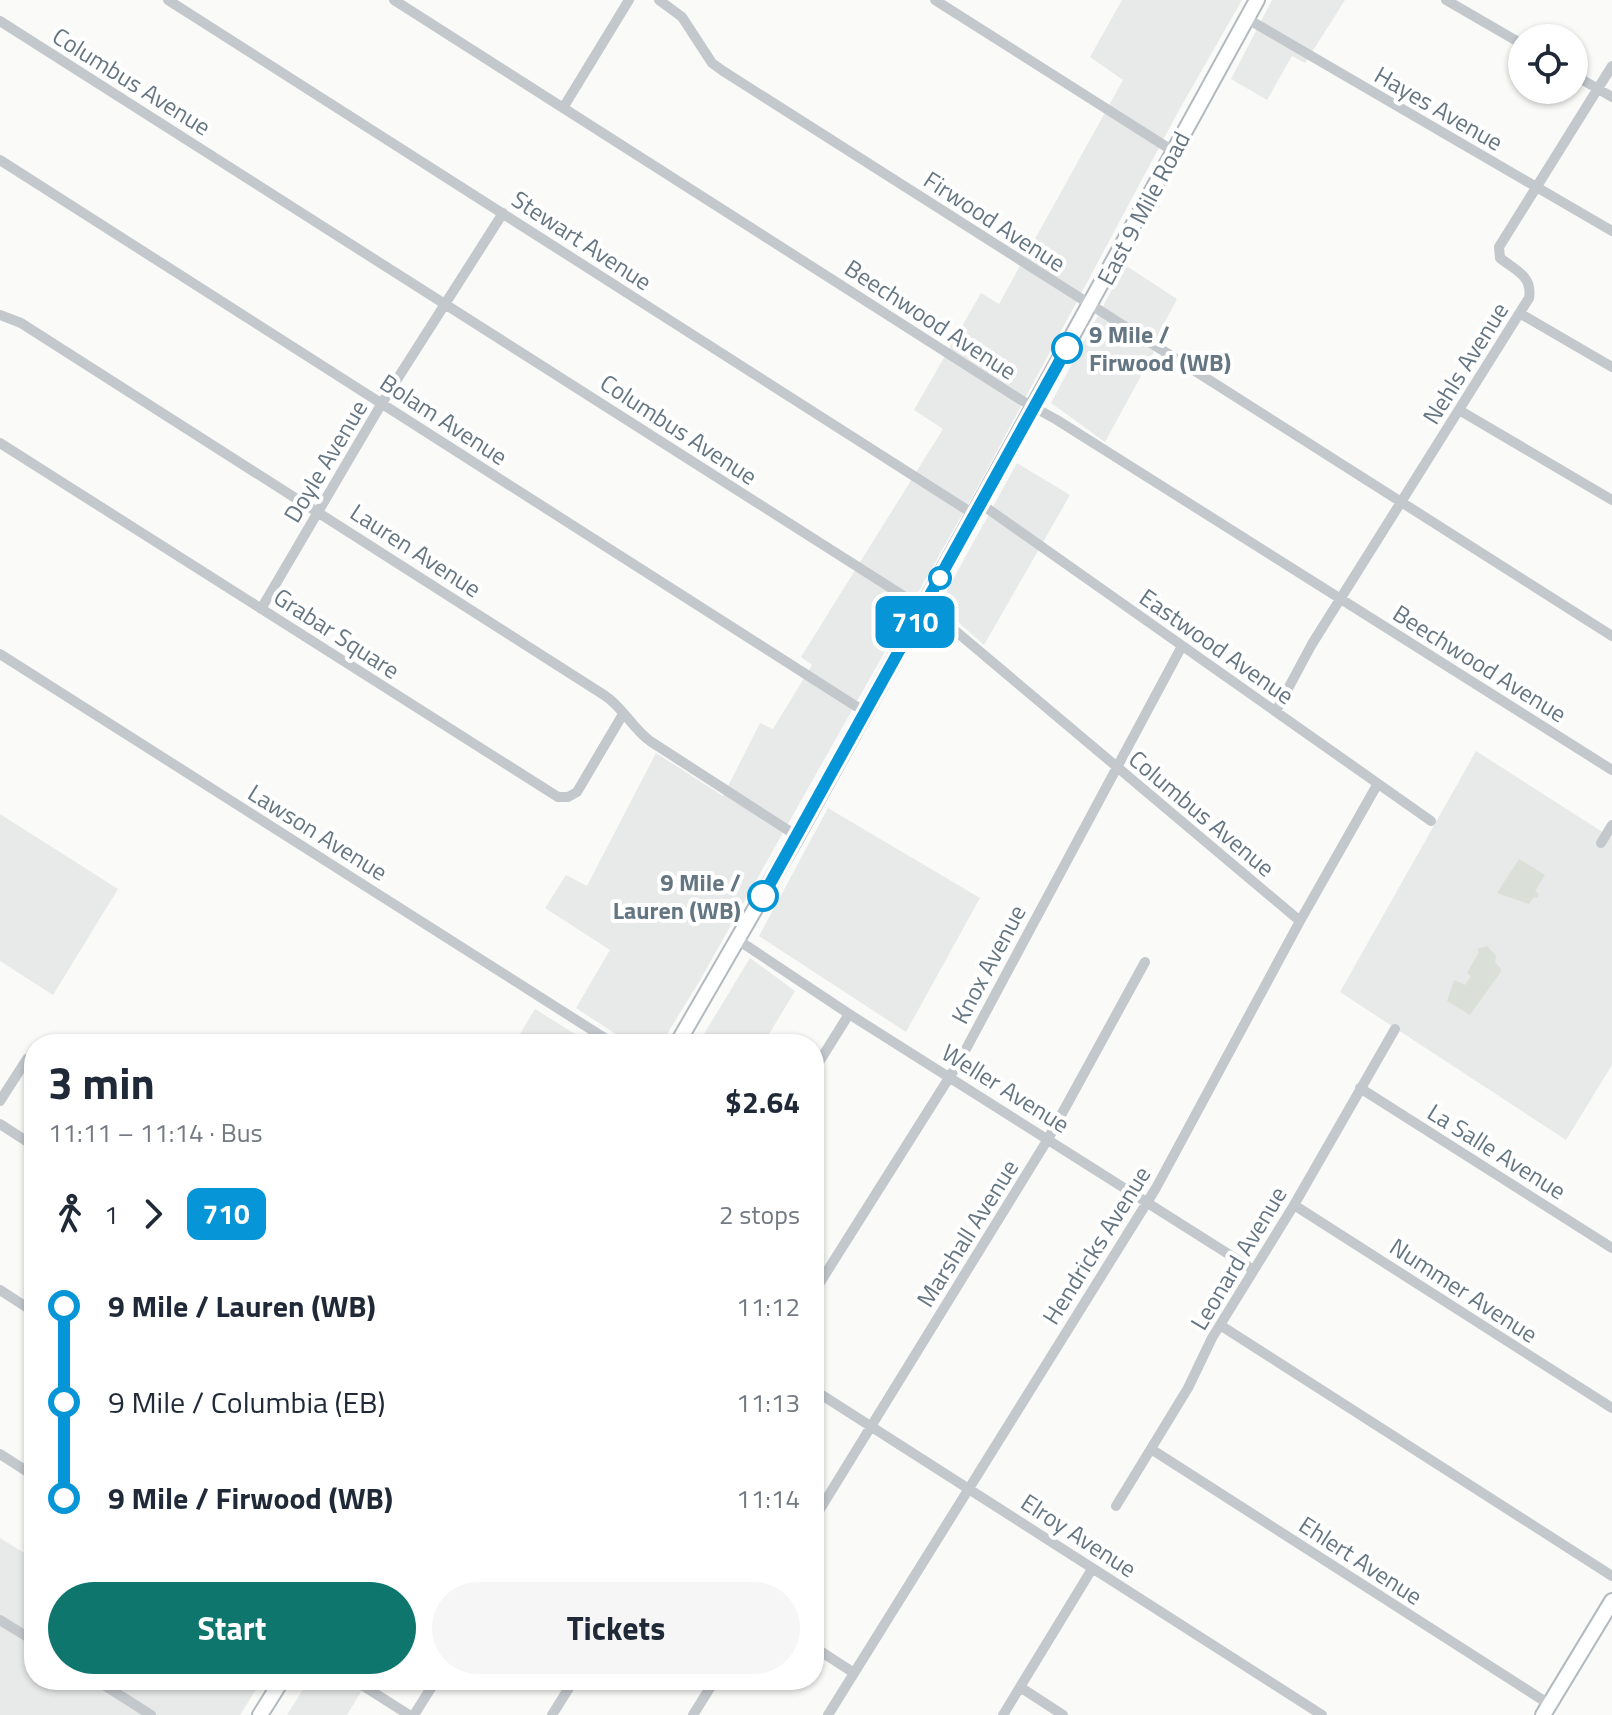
<!DOCTYPE html>
<html lang="en">
<head>
<meta charset="utf-8">
<style>
	:root { --surface:#fff; --page:#f6f6f7; --text:#1f2937; --muted:#747a83; --accent:#0f766e }
	body { margin:0; font-family:"Titillium Web",sans-serif; background:var(--page); color:var(--text); height:100vh; display:flex; flex-direction:column; font-size:30px; white-space:nowrap }
	* { box-sizing:border-box; margin:0 }
	p { font-size:26px; color:var(--muted) }
	.icon { flex:none; width:44px; height:44px; fill:none; stroke:currentColor; stroke-width:2; stroke-linecap:round; stroke-linejoin:round }
	.map { position:relative; flex:1; overflow:hidden }
	.panel { position:absolute; left:24px; top:1034px; width:800px; height:656px; display:flex; flex-direction:column; background:var(--surface); border-radius:32px; box-shadow:0 2px 6px #0004 }
	.panel>* { flex:none }
	.badge { padding:0 16px; border-radius:12px; font-size:28px; line-height:52px }
	.fabs { position:absolute; left:1508px; top:24px; display:grid; gap:16px }
	.fabs a { display:grid; place-items:center; width:80px; height:80px; border-radius:50%; background:var(--surface); box-shadow:0 2px 6px #0004; font-size:40px }
	.map>.badge { position:absolute; translate:-50% -50%; box-shadow:0 0 0 4px #fff }
	.legs { display:flex; align-items:center; gap:12px; height:88px; padding:0 24px; font-size:26px }
	.legs p { margin-inline-start:auto }
	.overview { display:flex; align-items:center; justify-content:space-between; height:136px; padding:0 24px }
	h1 { font-size:44px; font-weight:700; line-height:60px }
	.primary-button { display:flex; gap:16px; margin-top:auto; padding:16px 24px }
	.primary-button a { flex:1; height:92px; border-radius:48px; background:var(--accent); color:#fff; font-size:32px; font-weight:700; line-height:92px; text-align:center }
	.primary-button a+a { background:var(--page); color:var(--text) }
	ul { padding:0 24px; list-style:none }
	li { display:flex; align-items:center; gap:28px; height:96px; font-size:30px }
	li i { display:grid; place-items:center; width:12px; height:100%; margin:0 10px; background:currentColor }
	li i::after { content:''; width:20px; height:20px; margin:-10px; border:6px solid; border-radius:50%; background:var(--surface) }
	li p { margin-inline-start:auto }
	li:first-child i { background:linear-gradient(#0000 50%,currentColor 0) }
	li:last-child i { background:linear-gradient(currentColor 50%,#0000 0) }
	.map>svg:first-child { display:block }
	.built { fill:#e8e9e9 }
	.green { fill:#dadfd7 }
	.lines { fill:none; stroke-linecap:round; stroke-linejoin:round }
	.secondary-casing { stroke:#b3babf; stroke-width:18 }
	.street { stroke:#c3c8cc; stroke-width:10 }
	.secondary { stroke:#fff; stroke-width:14 }
	.line-1-casing { stroke:#fff; stroke-width:18 }
	.line-1 { stroke:#0696d7; stroke-width:12 }
	.stop-1-dot { fill:#fff; stroke:#0696d7; stroke-width:4 }
	.labels { text-anchor:middle; dominant-baseline:central; stroke-width:8; stroke-linejoin:round; paint-order:stroke }
	.street-label { font-size:24px; fill:#657683; stroke:#fff }
	.stop-label { font-size:24px; font-weight:bold; fill:#657683; stroke:#fff; text-anchor:start }
</style>
</head>
<body>
<div class="map">
<svg width="1612" height="1715" viewBox="0 0 1612 1715">
	<rect width="100%" height="100%" fill="#fafaf8"/>
	<path class="built" d="M 1122,0 L 1242,0 L 1178,112 L 981,481 L 699,982 L 661,1044 L 631,1044 L 576,1008 L 610,950 L 545,908 L 566,875 L 587,886 L 656,753 L 723,796 L 760,723 L 773,729 L 812,665 L 801,657 L 943,429 L 914,410 L 981,293 L 999,304 L 1123,80 L 1090,57 Z
		M 1272,0 L 1345,0 L 1305,63 L 1292,56 L 1267,100 L 1231,79 Z
		M 1125,265 L 1177,299 L 1158,335 L 1153,354 L 1105,442 L 1051,403 Z
		M 1017,463 L 1070,495 L 984,645 L 939,605 Z
		M 1476,751 L 1612,838 L 1612,1065 L 1566,1140 L 1340,992 Z
		M 828,808 L 980,898 L 906,1032 L 759,936 Z
		M 0,814 L 118,889 L 53,995 L 0,961 Z
		M 750,958 L 795,991 L 763,1044 L 698,1044 Z
		M 535,1009 L 591,1044 L 514,1044 Z
		M 0,1538 L 34,1559 L 34,1680 L 262,1680 L 240,1715 L 0,1715 Z
		M 309,1680 L 368,1680 L 347,1715 L 287,1715 Z"/>
	<path class="green" d="M 1519,859 L 1545,875 L 1535,891 L 1539,894 L 1537,898 L 1534,897 L 1529,904 L 1497,893 Z
		M 1487,946 L 1496,956 L 1495,962 L 1501,969 L 1500,973 L 1470,1015 L 1447,1001 L 1454,980 L 1465,985 L 1471,976 L 1467,973 L 1479,952 L 1477,949 Z"/>
	<g class="lines">
		<g class="secondary-casing">
			<path id="secondary" d="M 677,1044 L 797,836 L 1257,0
				M 260,1715 L 282,1680
				M 1543,1715 L 1612,1601"/>
		</g>
		<path class="street" d="M 168,0 L 975,515
			M 394,0 L 1021,400 L 1057,420 L 1612,770
			M 659,0 L 682,17 L 712,63 L 723,71 L 1612,636
			M 935,0 L 1173,151
			M 1446,0 L 1522,44
			M 1246,18 L 1612,231
			M 0,21 L 946,623 L 1300,921
			M 1574,75 L 1612,97
			M 563,108 L 629,0
			M 0,160 L 865,712
			M 1521,314 L 1612,367
			M 0,315 L 21,323 L 604,695 C 623,707 632,728 650,741 L 797,836
			M 1459,410 L 1612,500
			M 0,443 L 558,797 L 568,797 L 577,792 L 623,714
			M 981,504 L 1431,821
			M 261,609 L 382,403 L 503,213
			M 0,654 L 614,1044
			M 1276,711 L 1312,644 L 1529,298 C 1533,276 1515,270 1500,258 L 1499,247 L 1612,66
			M 1601,843 L 1612,825
			M 738,940 L 849,1014 L 1252,1269
			M 814,1070 L 849,1014
			M 1360,1088 L 1612,1248
			M 0,1101 L 27,1059
			M 0,1124 L 34,1146
			M 1294,1205 L 1612,1408
			M 0,1290 L 34,1312
			M 814,1292 L 959,1062 L 1182,646
			M 1220,1325 L 1612,1576
			M 814,1390 L 1322,1715
			M 1151,1449 L 1549,1704
			M 0,1454 L 34,1476
			M 1116,1506 L 1188,1388 L 1212,1338 L 1294,1205 L 1395,1029
			M 814,1519 L 1048,1139 L 1145,962
			M 0,1620 L 34,1641
			M 814,1647 L 854,1673
			M 96,1680 L 151,1715
			M 354,1680 L 409,1715
			M 1020,1687 L 1063,1715
			M 414,1715 L 436,1680
			M 552,1715 L 574,1680
			M 693,1715 L 715,1680
			M 828,1715 L 1156,1188 L 1300,921 L 1377,785
			M 1003,1715 L 1092,1569"/>
		<use href="#secondary" class="secondary"/>
	</g>
	<g class="lines">
		<g class="line-1-casing">
			<path id="line-1" d="M 763,896 L 1067,348"/>
		</g>
		<use href="#line-1" class="line-1"/>
	</g>
	<g class="stop-1-dot">
		<circle cx="1067" cy="348" r="14"/>
		<circle cx="940" cy="578" r="10"/>
		<circle cx="763" cy="896" r="14"/>
	</g>
	<g class="labels">
		<g class="street-label">
			<text transform="translate(132 81) rotate(32)">Columbus Avenue</text>
			<text transform="translate(1439 108) rotate(30)">Hayes Avenue</text>
			<text transform="translate(1143 208) rotate(-62)">East 9 Mile Road</text>
			<text transform="translate(995 221) rotate(33)">Firwood Avenue</text>
			<text transform="translate(582 240) rotate(33)">Stewart Avenue</text>
			<text transform="translate(931 319) rotate(33)">Beechwood Avenue</text>
			<text transform="translate(1465 363) rotate(-58)">Nehls Avenue</text>
			<text transform="translate(444 419) rotate(33)">Bolam Avenue</text>
			<text transform="translate(679 429) rotate(33)">Columbus Avenue</text>
			<text transform="translate(325 461) rotate(-59)">Doyle Avenue</text>
			<text transform="translate(416 550) rotate(33)">Lauren Avenue</text>
			<text transform="translate(337 633) rotate(33)">Grabar Square</text>
			<text transform="translate(1217 646) rotate(35)">Eastwood Avenue</text>
			<text transform="translate(1480 663) rotate(32)">Beechwood Avenue</text>
			<text transform="translate(1202 813) rotate(40)">Columbus Avenue</text>
			<text transform="translate(318 832) rotate(32)">Lawson Avenue</text>
			<text transform="translate(988 964) rotate(-62)">Knox Avenue</text>
			<text transform="translate(1006 1088) rotate(32)">Weller Avenue</text>
			<text transform="translate(1497 1151) rotate(32)">La Salle Avenue</text>
			<text transform="translate(967 1233) rotate(-58)">Marshall Avenue</text>
			<text transform="translate(1096 1245) rotate(-58)">Hendricks Avenue</text>
			<text transform="translate(1238 1258) rotate(-59)">Leonard Avenue</text>
			<text transform="translate(1464 1290) rotate(33)">Nummer Avenue</text>
			<text transform="translate(1079 1535) rotate(33)">Elroy Avenue</text>
			<text transform="translate(1361 1560) rotate(33)">Ehlert Avenue</text>
		</g>
		<g class="stop-label">
			<text x="1089" y="334">9 Mile /<tspan x="1089" dy="28">Firwood (WB)</tspan></text>
			<text x="741" y="882" text-anchor="end">9 Mile /<tspan x="741" dy="28">Lauren (WB)</tspan></text>
		</g>
	</g>
</svg>
<div class="fabs">
<a><svg class="icon" aria-label="locate" viewBox="0 0 24 24"><circle cx="12" cy="12" r="6"/><path d="M12 2v4M12 18v4M2 12h4M18 12h4"/></svg></a>
</div>
<b class="badge" style="left:915px;top:622px;background:#0696d7;color:#fff">710</b>
<section class="panel">
<div class="overview"><div><h1>3 min</h1><p>11:11 – 11:14 · Bus</p></div><b>$2.64</b></div>
<div class="legs"><svg class="icon" aria-label="walk" viewBox="0 0 24 24"><circle cx="13" cy="4" r="2"/><path d="M13 8l-2 6 4 7M11 14l-3 7M7 12l3-4h3l4 4"/></svg>1<svg class="icon" aria-label="forward" viewBox="0 0 24 24"><path d="M9 5l7 7-7 7"/></svg><b class="badge" style="background:#0696d7;color:#fff">710</b><p>2 stops</p></div>
<ul>
<li><i style="color:#0696d7"></i><b>9 Mile / Lauren (WB)</b><p>11:12</p></li>
<li><i style="color:#0696d7"></i><span>9 Mile / Columbia (EB)</span><p>11:13</p></li>
<li><i style="color:#0696d7"></i><b>9 Mile / Firwood (WB)</b><p>11:14</p></li>
</ul>
<div class="primary-button"><a>Start</a><a>Tickets</a></div>
</section>
</div>
</body>
</html>
